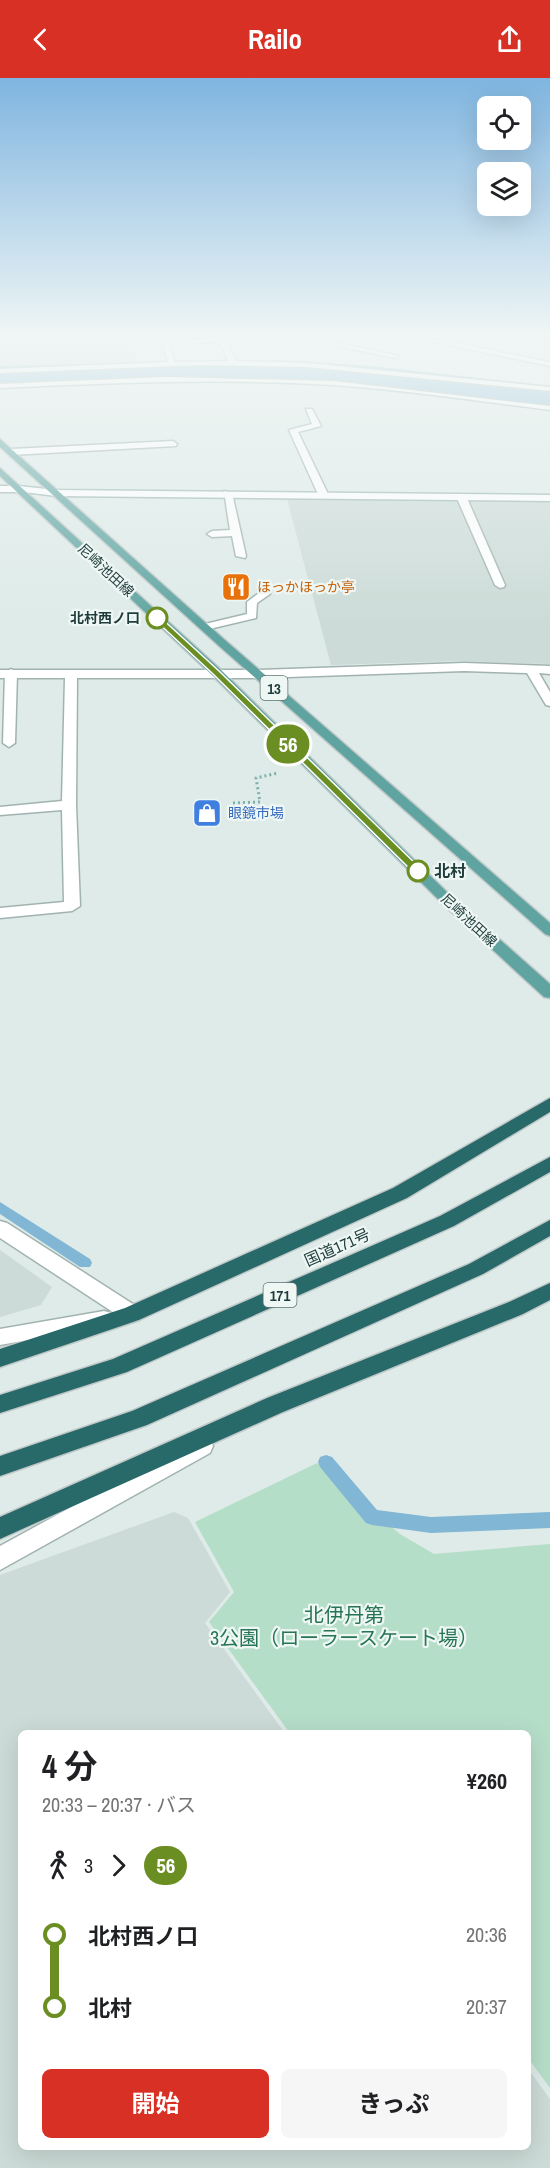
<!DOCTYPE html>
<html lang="ja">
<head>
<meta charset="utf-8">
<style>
	:root { --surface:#fff; --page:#f6f6f6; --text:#202124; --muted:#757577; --accent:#d93025 }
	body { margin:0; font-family:"Archivo Narrow","Noto Sans JP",sans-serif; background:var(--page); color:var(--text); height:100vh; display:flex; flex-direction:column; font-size:22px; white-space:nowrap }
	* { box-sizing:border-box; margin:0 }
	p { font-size:20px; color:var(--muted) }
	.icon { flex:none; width:33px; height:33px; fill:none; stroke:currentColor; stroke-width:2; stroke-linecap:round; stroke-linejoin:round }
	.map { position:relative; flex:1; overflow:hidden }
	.drawer { position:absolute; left:18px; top:1652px; width:513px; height:420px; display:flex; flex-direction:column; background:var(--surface); border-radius:9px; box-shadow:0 6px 24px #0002 }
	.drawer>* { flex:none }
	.badge { padding:0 12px; border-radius:20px; font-size:21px; line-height:39px }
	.tools { position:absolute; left:477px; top:18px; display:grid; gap:12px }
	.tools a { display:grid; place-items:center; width:54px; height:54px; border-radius:9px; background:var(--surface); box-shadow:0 6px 24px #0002; font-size:30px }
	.map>.badge { position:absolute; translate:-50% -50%; box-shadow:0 0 0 3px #fff }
	.legs { display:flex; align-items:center; gap:9px; height:66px; padding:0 24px; font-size:20px }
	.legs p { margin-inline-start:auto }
	.summary { display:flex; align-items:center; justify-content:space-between; height:102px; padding:0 24px }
	h1 { font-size:33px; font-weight:700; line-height:45px }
	.cta { display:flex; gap:12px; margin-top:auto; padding:12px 24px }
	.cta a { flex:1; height:69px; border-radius:9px; background:var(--accent); color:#fff; font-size:24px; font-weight:700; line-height:69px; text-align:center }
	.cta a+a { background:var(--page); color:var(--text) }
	ul { padding:0 24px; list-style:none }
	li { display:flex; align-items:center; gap:21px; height:72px; font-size:22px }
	li i { display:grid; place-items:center; width:9px; height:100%; margin:0 8px; background:currentColor }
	li i::after { content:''; width:15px; height:15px; margin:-8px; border:4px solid; border-radius:50%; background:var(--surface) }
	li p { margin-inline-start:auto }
	li:first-child i { background:linear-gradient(#0000 50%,currentColor 0) }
	li:last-child i { background:linear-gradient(currentColor 50%,#0000 0) }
	header { display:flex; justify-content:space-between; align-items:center; height:78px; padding:0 24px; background:var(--accent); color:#fff; font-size:27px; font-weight:700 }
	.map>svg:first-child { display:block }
	.built { fill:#ccdbd7 }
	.green { fill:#b5dec9 }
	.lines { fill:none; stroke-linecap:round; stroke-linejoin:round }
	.stream { fill:#81b6d5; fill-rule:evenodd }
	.river { fill:#81b6d5; fill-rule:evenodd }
	.lane-casing { stroke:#a1b3b0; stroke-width:3 }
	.street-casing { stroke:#a1b3b0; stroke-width:3 }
	.secondary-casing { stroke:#9cb7b3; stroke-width:3 }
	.primary-casing { stroke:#c0c8c8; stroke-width:3 }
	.highway-casing { stroke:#c0c8c8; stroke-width:3 }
	.path { stroke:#7cb1ab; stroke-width:3; stroke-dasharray:2 3; stroke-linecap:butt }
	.lane { fill:#fff; fill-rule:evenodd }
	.street { fill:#fff; fill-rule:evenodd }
	.secondary { fill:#fff; fill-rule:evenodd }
	.primary { fill:#5fa4a1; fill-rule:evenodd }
	.highway { fill:#28696a; fill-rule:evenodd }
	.line-1 { fill:#6b8e23; stroke:#fff; stroke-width:1.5 }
	.stop-1-dot { fill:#fff; stroke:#6b8e23; stroke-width:3 }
	.labels { text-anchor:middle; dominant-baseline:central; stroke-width:4.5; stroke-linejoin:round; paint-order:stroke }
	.far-street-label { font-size:14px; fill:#1e3c3a; stroke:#eff7f5 }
	.far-food-label { font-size:14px; fill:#c56008; stroke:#eff7f5; text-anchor:start }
	.far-stop-label { font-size:14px; font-weight:bold; fill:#1e3c3a; stroke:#eff7f5; text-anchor:end }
	.far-shop-label { font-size:14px; fill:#366cbe; stroke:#eff7f5; text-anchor:start }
	.shield { fill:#eff7f5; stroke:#5d7472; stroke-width:1.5 }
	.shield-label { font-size:15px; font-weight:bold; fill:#1e3c3a }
	.stop-label { font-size:16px; font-weight:bold; fill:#1e3c3a; stroke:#eff7f5; text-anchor:start }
	.street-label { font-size:16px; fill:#1e3c3a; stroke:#eff7f5 }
	.near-park-label { font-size:20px; fill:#267555; stroke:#eff7f5 }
</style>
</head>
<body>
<header><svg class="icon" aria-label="back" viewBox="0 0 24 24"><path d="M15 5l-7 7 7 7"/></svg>Railo<svg class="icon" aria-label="share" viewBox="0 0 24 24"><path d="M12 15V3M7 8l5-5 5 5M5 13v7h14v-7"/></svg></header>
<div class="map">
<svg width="550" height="2090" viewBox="0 0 550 2090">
	<rect width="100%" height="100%" fill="#deebe8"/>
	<path class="built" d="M 0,255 L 127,255 L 139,286 L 0,293 Z
		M 287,421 L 550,423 L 550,586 L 457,583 L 331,587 Z
		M 0,1172 L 52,1209 L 41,1227 L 0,1239 Z
		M 174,1434 L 188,1440 L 230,1514 L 205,1545 L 284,1654 L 21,1654 L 21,2068 L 528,2068 L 528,1991 L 550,2021 L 550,2090 L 0,2090 L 0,1497 Z"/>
	<path class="green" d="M 489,255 L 542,255 L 550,257 L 550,268 Z
		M 317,1385 L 400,1456 L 434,1476 L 550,1466 L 550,2010 L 528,1980 L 528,1654 L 289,1654 L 209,1544 L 234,1514 L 195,1444 Z"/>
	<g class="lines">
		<path class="stream" d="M 0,1124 L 90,1181 L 92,1185 L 90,1189 L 80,1189 L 0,1136 Z
			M 326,1377 L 332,1379 L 377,1432 L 431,1439 L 550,1434 L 550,1450 L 431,1455 L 372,1447 L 366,1445 L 320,1389 L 318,1384 L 320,1379 Z"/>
		<path class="river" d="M 278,282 L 370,288 L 550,308 L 550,328 L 370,308 L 278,302 L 0,308 L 0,288 Z"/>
		<g class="lane-casing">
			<path id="lane" d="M 306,331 L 312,331 L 321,348 L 298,354 L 328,416 L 323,419 L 318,416 L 289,352 L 312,346 Z
				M 173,363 L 177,366 L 176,368 L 11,377 L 7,374 L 11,371 Z
				M 224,413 L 232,415 L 246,478 L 245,480 L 236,478 L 232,458 L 212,459 L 207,456 L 212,453 L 230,452 Z
				M 458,416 L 466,418 L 505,507 L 504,509 L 500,510 L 495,507 L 456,418 Z
				M 263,508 L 267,509 L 270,516 L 257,525 L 256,540 L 205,552 L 199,549 L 201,547 L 247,536 L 247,524 L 259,515 L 258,511 Z
				M 11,591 L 17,595 L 15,665 L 9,669 L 3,665 L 5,595 Z"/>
		</g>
		<g class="street-casing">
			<path id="street" d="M 275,255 L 290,255 L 399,278 L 395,280 Z
				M 390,255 L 405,255 L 550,284 L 550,288 Z
				M 223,260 L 227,262 L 236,283 L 307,285 L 550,309 L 550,313 L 307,289 L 200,287 L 0,295 L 0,291 L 168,284 L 162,262 ZM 220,264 L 228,283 L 175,284 L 169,266 Z
				M 166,299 L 333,303 L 550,328 L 550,332 C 478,323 405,312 333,307 C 222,300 111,305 0,310 L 0,306 Z
				M 0,408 L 19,408 L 24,411 L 19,414 L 0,414 Z
				M 464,585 L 550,588 L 550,596 L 539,595 L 550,614 L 550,628 L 546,627 L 527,595 L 464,593 L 259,600 L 77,600 L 76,727 L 80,828 L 72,833 L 0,840 L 0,830 L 64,824 L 62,732 L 0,737 L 0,729 L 62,723 L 65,600 L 0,600 L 0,592 L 259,592 Z
				M 0,1143 L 7,1145 L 139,1230 L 142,1236 L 139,1242 L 132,1244 L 125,1242 L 0,1160 Z
				M 104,1233 L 111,1235 L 114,1241 L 111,1247 L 0,1267 L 0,1251 Z
				M 202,1358 L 210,1361 L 213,1368 L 210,1375 L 0,1492 L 0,1468 Z"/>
		</g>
		<g class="secondary-casing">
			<path id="secondary" d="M 19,408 L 56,412 L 550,417 L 550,423 L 56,418 L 16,413 L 16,409 Z"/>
		</g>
		<g class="primary-casing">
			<path id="primary" d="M 0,361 L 226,563 L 550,845 L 550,858 L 545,856 L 218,567 L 0,369 Z
				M 0,390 L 220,591 L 454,821 L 550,906 L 550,920 L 544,919 L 444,827 L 212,597 L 0,398 Z"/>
		</g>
		<g class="highway-casing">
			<path id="highway" d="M 550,1020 L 550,1034 L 407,1120 L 139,1242 L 0,1289 L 0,1271 L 125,1230 L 393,1110 Z
				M 550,1079 L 550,1094 L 454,1148 L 127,1294 L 0,1335 L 0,1317 L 113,1281 L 440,1138 Z
				M 550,1142 L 550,1158 L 483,1196 L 147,1347 L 0,1398 L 0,1378 L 132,1333 L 469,1186 Z
				M 550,1205 L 550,1222 L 523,1236 L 283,1334 L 0,1461 L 0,1439 L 267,1320 L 509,1224 Z"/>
		</g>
		<path class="path" d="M 233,725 L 260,724 L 256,700 L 278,695"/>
		<use href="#lane" class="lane"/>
		<use href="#street" class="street"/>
		<use href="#secondary" class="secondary"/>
		<use href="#primary" class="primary"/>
		<use href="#highway" class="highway"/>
	</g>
	<linearGradient id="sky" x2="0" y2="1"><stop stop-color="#7fb5e0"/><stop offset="0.47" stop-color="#f0f6f5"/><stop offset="1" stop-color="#f0f6f5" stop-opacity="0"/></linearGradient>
	<rect width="550" height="548" fill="url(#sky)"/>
	<path class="line-1" d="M 154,538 L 159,538 L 219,593 L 421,791 L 421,795 L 414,795 L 213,596 L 154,541 Z"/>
	<defs>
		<g id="restaurant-square" transform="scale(1.5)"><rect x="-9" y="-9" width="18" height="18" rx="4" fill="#e8710a" stroke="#eff7f5"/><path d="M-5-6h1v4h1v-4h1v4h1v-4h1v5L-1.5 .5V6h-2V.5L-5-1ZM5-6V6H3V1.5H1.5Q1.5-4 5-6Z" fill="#fff"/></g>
		<g id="shop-square" transform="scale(1.5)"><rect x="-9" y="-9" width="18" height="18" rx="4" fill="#3f7fe0" stroke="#eff7f5"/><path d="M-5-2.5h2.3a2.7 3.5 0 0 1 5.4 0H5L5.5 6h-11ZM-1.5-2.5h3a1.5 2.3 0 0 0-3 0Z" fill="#fff"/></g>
	</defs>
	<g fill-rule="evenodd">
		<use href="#restaurant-square" x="236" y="509"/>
		<use href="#shop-square" x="207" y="735"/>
	</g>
	<g class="stop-1-dot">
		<circle cx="157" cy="540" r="10"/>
		<circle cx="418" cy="793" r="10"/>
	</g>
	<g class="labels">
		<g class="far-street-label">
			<text transform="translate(106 492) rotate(43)">尼崎池田線</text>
			<text transform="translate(469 842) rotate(43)">尼崎池田線</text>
		</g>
		<g class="far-food-label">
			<text x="257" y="509">ほっかほっか亭</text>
		</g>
		<g class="far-stop-label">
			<text x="140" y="540">北村西ノ口</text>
		</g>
		<g class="far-shop-label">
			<text x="228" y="735">眼鏡市場</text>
		</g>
		<g class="shield">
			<rect x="260.5" y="598" width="27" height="24" rx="4.5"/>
			<rect x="263.5" y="1205" width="33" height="24" rx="4.5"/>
		</g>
		<g class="shield-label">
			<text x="274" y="610">13</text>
			<text x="280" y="1217">171</text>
		</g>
		<g class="stop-label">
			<text x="434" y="793">北村</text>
		</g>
		<g class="street-label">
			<text transform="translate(337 1169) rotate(-24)">国道171号</text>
		</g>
		<g class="near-park-label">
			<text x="344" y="1536">北伊丹第<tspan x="344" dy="23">3公園（ローラースケート場）</tspan></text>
		</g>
	</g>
</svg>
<div class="tools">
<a><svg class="icon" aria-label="locate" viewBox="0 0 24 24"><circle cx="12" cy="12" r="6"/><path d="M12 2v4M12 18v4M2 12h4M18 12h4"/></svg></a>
<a><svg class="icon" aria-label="layers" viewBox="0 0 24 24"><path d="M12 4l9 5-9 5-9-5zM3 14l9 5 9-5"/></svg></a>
</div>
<b class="badge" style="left:288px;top:666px;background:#6b8e23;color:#fff">56</b>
<section class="drawer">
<div class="summary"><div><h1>4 分</h1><p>20:33 – 20:37 · バス</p></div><b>¥260</b></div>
<div class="legs"><svg class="icon" aria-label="walk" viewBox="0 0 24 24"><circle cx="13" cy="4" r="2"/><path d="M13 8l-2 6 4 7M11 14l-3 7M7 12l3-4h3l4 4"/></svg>3<svg class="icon" aria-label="forward" viewBox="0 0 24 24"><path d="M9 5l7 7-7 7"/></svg><b class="badge" style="background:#6b8e23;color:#fff">56</b></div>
<ul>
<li><i style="color:#6b8e23"></i><b>北村西ノ口</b><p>20:36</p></li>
<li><i style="color:#6b8e23"></i><b>北村</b><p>20:37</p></li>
</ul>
<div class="cta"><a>開始</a><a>きっぷ</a></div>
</section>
</div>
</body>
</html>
